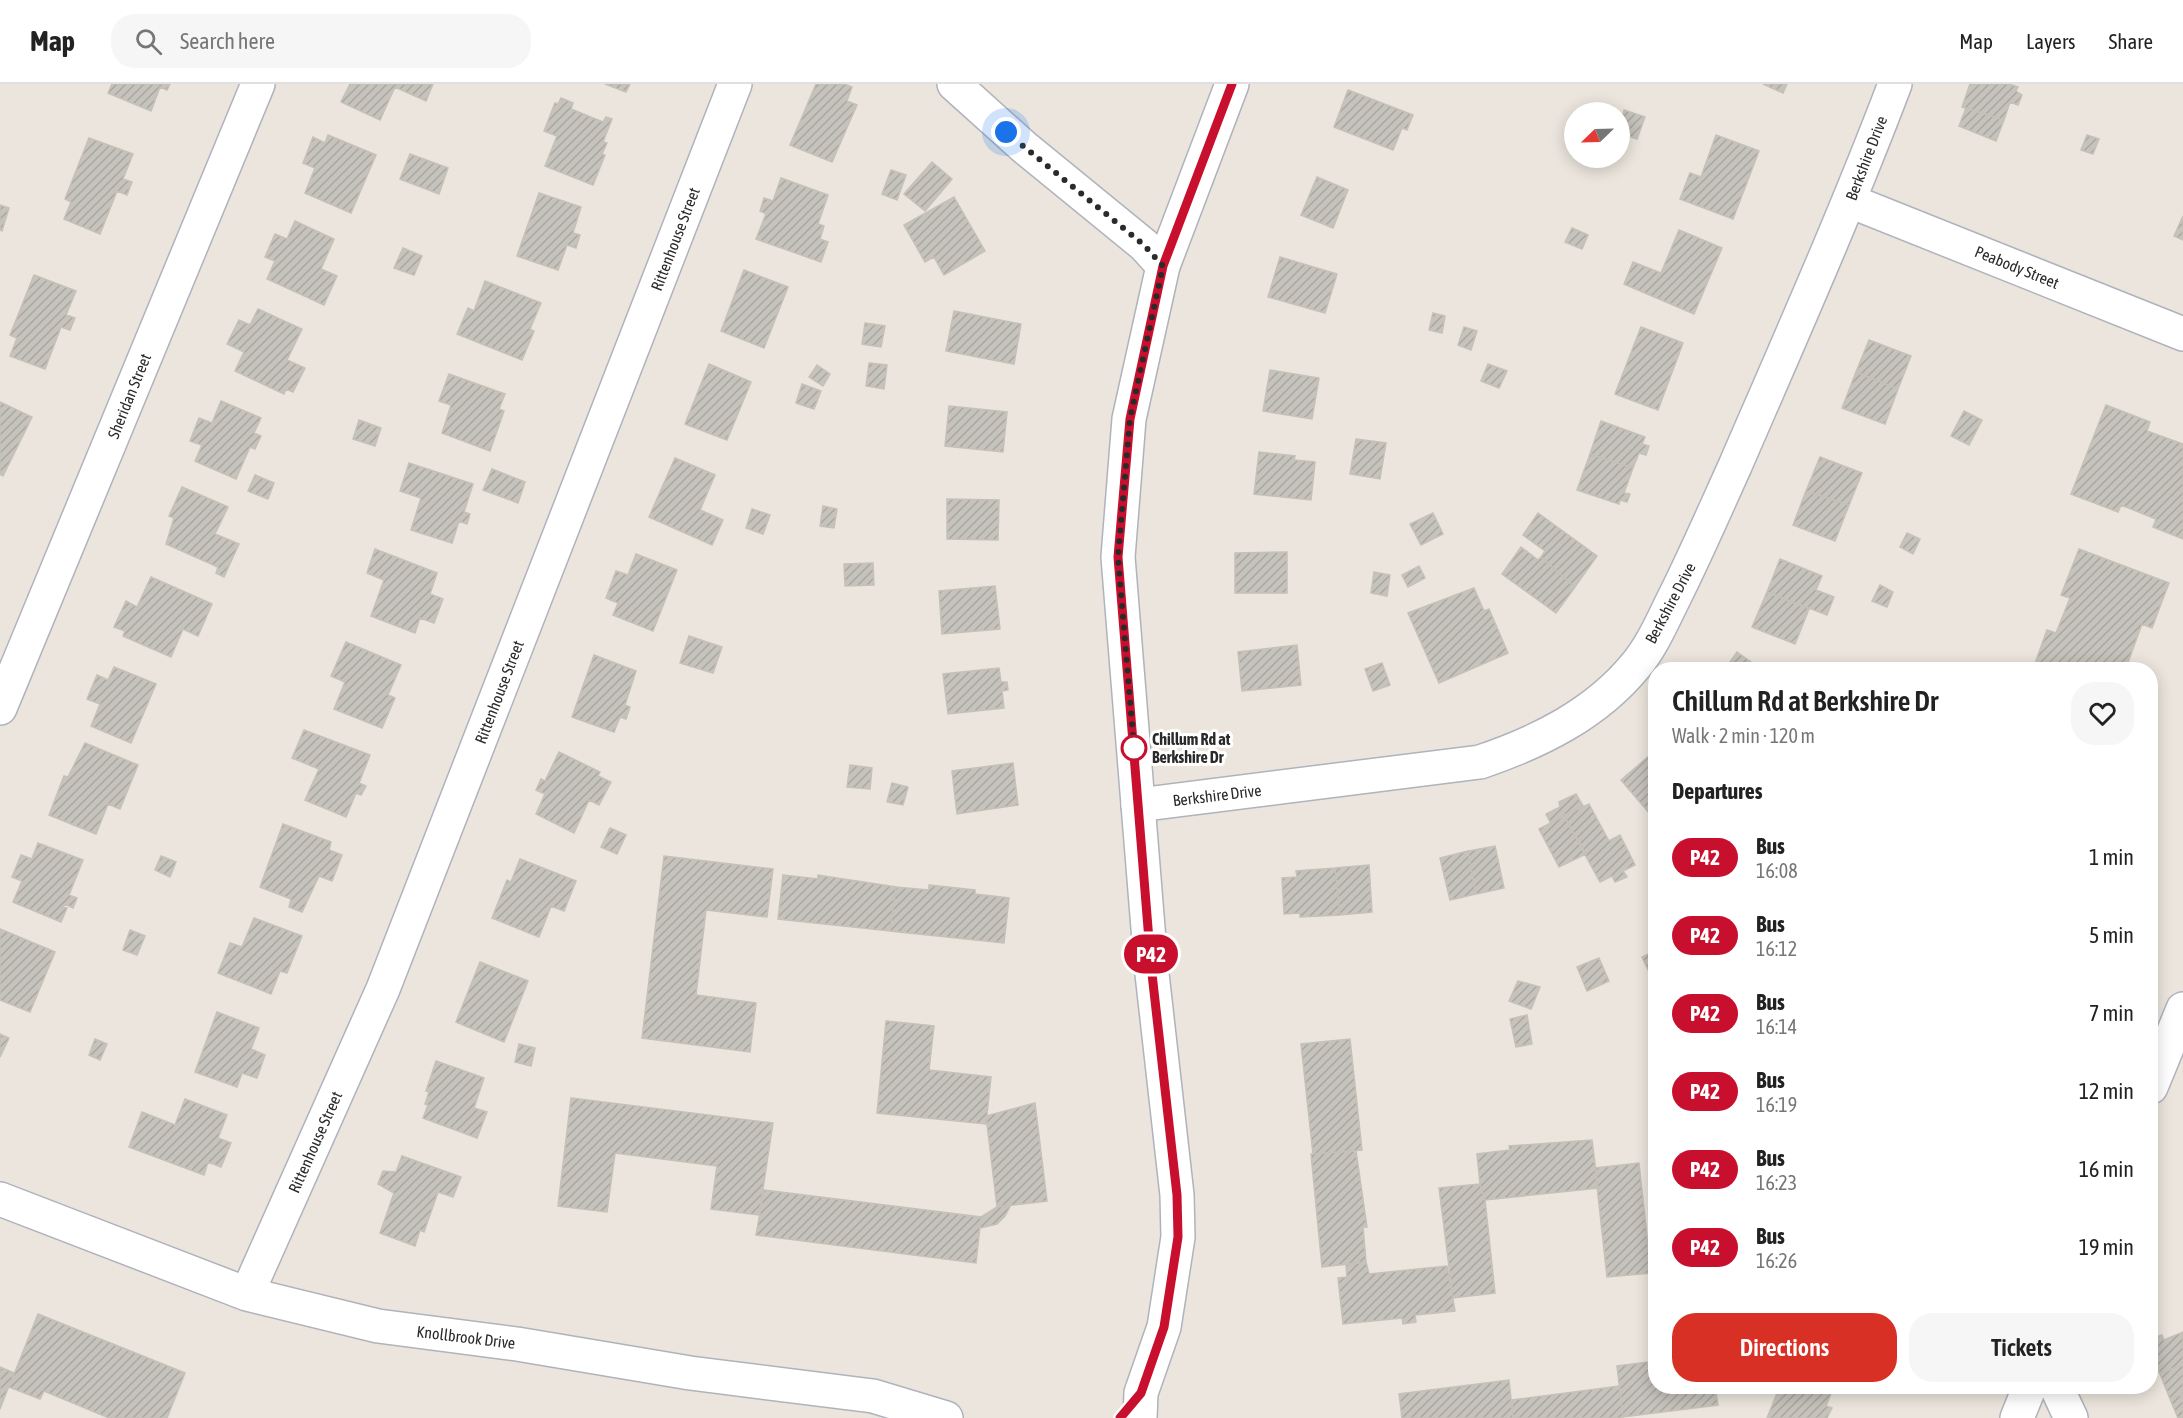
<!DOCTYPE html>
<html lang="en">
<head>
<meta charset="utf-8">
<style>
	:root { --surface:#fff; --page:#f6f6f6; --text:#222; --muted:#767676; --line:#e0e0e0; --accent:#d93025 }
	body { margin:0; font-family:"Asap Condensed",sans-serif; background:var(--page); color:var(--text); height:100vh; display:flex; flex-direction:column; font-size:22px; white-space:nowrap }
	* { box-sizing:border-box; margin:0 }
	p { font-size:20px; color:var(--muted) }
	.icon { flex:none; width:33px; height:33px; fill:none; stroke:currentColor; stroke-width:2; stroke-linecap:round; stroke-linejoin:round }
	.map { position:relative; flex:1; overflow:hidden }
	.panel { position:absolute; left:1648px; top:578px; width:510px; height:732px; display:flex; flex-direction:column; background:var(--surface); border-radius:24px; box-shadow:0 3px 15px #0003 }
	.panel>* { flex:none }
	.badge { padding:0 12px; border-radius:20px; font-size:21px; line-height:39px }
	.needle { width:39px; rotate:247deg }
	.controls { position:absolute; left:1564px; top:18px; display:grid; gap:12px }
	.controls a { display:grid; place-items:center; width:66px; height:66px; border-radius:50%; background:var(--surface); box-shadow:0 3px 15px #0003; font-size:30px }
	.you { position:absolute; width:30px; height:30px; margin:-15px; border:4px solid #fff; border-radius:50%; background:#1a73e8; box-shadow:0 0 0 9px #1a73e833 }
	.map>.badge { position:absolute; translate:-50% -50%; box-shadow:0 0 0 3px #fff }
	h2 { padding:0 24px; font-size:22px; line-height:54px }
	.round { display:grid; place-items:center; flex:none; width:63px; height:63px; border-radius:24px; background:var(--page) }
	.summary { display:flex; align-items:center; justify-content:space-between; height:102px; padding:0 24px }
	h1 { font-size:28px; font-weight:600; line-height:45px }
	.action { display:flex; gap:12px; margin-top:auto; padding:12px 24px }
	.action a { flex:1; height:69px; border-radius:24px; background:var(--accent); color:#fff; font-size:24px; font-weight:600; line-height:69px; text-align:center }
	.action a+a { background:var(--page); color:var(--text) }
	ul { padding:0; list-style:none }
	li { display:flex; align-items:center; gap:18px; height:78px; padding:0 24px }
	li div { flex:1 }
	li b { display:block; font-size:22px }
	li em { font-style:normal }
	li .badge { min-width:66px; font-weight:700; text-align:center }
	header { display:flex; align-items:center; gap:36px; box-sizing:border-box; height:84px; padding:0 30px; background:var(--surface); border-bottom:2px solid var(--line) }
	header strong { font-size:28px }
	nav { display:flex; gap:33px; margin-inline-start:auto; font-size:21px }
	.search { width:420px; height:54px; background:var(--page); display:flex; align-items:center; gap:15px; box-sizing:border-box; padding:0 21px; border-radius:24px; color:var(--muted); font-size:22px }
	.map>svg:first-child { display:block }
	.building { fill:url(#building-hatch); stroke:#c6c1b7; stroke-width:1.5 }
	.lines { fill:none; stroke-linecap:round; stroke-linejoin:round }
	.street-casing { stroke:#b0b3bc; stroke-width:36 }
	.secondary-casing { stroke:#b0b3bc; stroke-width:36 }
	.street { stroke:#fff; stroke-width:33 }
	.secondary { stroke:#fff; stroke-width:33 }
	.line-casing { stroke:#fff; stroke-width:14 }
	.line { stroke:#c8102e; stroke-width:9 }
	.walk { stroke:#2a2a2a; stroke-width:6; stroke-dasharray:0 10.8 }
	.stop-dot { fill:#fff; stroke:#c8102e; stroke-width:3 }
	.labels { text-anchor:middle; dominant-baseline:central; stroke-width:6; stroke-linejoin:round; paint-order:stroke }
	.street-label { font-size:16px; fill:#2a2a2a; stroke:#fff }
	.stop-label { font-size:16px; font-weight:bold; fill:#2a2a2a; stroke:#fff; text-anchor:start }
</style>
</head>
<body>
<header>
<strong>Map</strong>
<div class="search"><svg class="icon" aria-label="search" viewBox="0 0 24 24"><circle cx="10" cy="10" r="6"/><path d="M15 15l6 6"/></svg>Search here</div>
<nav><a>Map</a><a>Layers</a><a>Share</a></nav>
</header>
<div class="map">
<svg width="2183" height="1334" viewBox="0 0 2183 1334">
	<defs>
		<pattern id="building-hatch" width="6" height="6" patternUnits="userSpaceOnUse" patternTransform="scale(1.5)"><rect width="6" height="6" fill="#c6c2bc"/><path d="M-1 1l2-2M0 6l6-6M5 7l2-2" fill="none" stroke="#aaa7a2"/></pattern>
	</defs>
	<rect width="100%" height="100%" fill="#ebe5dd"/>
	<path class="building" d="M 112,0 L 170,0 L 167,6 L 160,3 L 151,27 L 108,9 Z
		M 350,0 L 433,0 L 426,17 L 395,3 L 380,36 L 341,18 Z
		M 605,0 L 630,0 L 626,8 Z
		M 816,0 L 844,0 L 852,3 L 847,17 L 857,21 L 832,78 L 790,61 Z
		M 1763,0 L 1787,0 L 1783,9 Z
		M 1970,0 L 2009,0 L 2018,3 L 2016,7 L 2022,11 L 2018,21 L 2010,18 L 2004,36 L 1962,23 Z
		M 1348,6 L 1413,31 L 1407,46 L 1402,44 L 1393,66 L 1334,43 Z
		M 561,14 L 573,19 L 571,25 L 603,38 L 606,33 L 612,35 L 603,58 L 607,59 L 602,70 L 605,71 L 593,101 L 545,82 L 557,52 L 544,47 L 555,19 L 558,20 Z
		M 1966,24 L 2004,36 L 1996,57 L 1959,42 Z
		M 1624,26 L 1645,33 L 1637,55 L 1620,49 Z
		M 328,51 L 376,71 L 351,129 L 305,109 L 315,84 L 303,79 L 313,53 L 325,59 Z
		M 1716,51 L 1759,67 L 1733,135 L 1680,115 L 1690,89 L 1701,93 Z
		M 2087,51 L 2099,55 L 2093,70 L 2081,66 Z
		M 89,54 L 133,70 L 123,95 L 132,98 L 127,111 L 117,107 L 100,150 L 64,135 L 71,118 L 65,115 Z
		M 410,70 L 448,84 L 439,110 L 400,95 Z
		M 932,78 L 952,95 L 925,127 L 904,110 Z
		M 891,86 L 906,91 L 897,116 L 882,110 Z
		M 1317,93 L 1348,106 L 1333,144 L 1301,131 Z
		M 781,94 L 828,111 L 818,140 L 824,142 L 820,155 L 828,158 L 821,178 L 756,155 L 766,130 L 760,127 L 764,114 L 773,117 Z
		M 539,109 L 581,123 L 573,149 L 580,151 L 576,164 L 567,161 L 558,186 L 517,172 Z
		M 954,113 L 985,167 L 944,191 L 934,173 L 925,178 L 904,141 Z
		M 0,121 L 9,124 L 2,147 L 0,146 Z
		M 2183,132 L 2183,156 L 2174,152 Z
		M 295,137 L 334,155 L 321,185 L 337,192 L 324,221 L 267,195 L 275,177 L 265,173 L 275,150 L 287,155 Z
		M 1572,144 L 1588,151 L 1582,165 L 1565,158 Z
		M 1679,146 L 1722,164 L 1694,230 L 1624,200 L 1633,178 L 1661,189 Z
		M 403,164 L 422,172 L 414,191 L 394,184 Z
		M 1280,173 L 1337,190 L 1325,229 L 1268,213 Z
		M 744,186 L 788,203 L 764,264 L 721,247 Z
		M 34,191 L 76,207 L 66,231 L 75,234 L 70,246 L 61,243 L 45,285 L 10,272 L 17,254 L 10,251 Z
		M 485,197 L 541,219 L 530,245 L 534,247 L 522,276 L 457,250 L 468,224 L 474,227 Z
		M 258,225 L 302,245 L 287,276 L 305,284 L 293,308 L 286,305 L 284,310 L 235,287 L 244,268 L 227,260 L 239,236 L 250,241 Z
		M 954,227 L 1021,240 L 1014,280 L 946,267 Z
		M 1433,229 L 1445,232 L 1442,249 L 1429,246 Z
		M 865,239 L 885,242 L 881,263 L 862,260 Z
		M 1464,243 L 1477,247 L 1471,266 L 1458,261 Z
		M 1641,243 L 1683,259 L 1658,326 L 1615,310 Z
		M 1869,256 L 1911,272 L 1898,305 L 1856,288 Z
		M 869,279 L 887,281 L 884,305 L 866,302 Z
		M 709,280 L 751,298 L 727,356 L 685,340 Z
		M 1488,280 L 1507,287 L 1499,304 L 1481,297 Z
		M 817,281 L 830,290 L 823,302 L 809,293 Z
		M 1270,286 L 1319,294 L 1312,335 L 1263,327 Z
		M 1856,288 L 1898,305 L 1885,340 L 1842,324 Z
		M 449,290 L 505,310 L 499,325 L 504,327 L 490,367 L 442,349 L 451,321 L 439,317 Z
		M 802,300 L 821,307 L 814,325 L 796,319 Z
		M 221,317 L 261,334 L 254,349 L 261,352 L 255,365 L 250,363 L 236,395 L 195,377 L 202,361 L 190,357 L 199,334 L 212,339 Z
		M 0,318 L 32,333 L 3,392 L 0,390 Z
		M 2106,321 L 2150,338 L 2147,347 L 2183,360 L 2183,455 L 2153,443 L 2156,435 L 2121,421 L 2118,428 L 2071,410 Z
		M 949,322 L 1007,328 L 1003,368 L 945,362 Z
		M 1964,327 L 1982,336 L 1969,361 L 1951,352 Z
		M 359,336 L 381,344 L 375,362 L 353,355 Z
		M 1601,337 L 1645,353 L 1642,360 L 1649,362 L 1646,371 L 1639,369 L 1633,384 L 1590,370 Z
		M 1356,355 L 1386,359 L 1380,395 L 1350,390 Z
		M 1259,368 L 1295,372 L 1294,376 L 1315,378 L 1311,416 L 1254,410 Z
		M 1590,370 L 1633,384 L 1624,409 L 1630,410 L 1627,418 L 1620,416 L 1619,420 L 1577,406 Z
		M 1820,373 L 1862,389 L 1849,421 L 1806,407 Z
		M 675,374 L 715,391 L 700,426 L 723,436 L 712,461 L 649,433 Z
		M 409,379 L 473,400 L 464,428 L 470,430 L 467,440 L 459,437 L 452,459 L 411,446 L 421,414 L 400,407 Z
		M 492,385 L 525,398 L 518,419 L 483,406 Z
		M 255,391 L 274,399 L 268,415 L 248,407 Z
		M 182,403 L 228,423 L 215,450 L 239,460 L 224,493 L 216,489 L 218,483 L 166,460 L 174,434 L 169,432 Z
		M 1806,407 L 1849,421 L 1835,457 L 1793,441 Z
		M 947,415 L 999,416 L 998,456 L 947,455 Z
		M 823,422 L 837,425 L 834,444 L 820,442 Z
		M 752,425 L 770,431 L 763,450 L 746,444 Z
		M 1433,429 L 1443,450 L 1421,461 L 1410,440 Z
		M 1538,429 L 1597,472 L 1575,503 L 1541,473 L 1545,467 L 1523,451 Z
		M 1907,449 L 1920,455 L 1913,470 L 1900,463 Z
		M 1521,463 L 1538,476 L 1541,473 L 1575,503 L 1556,529 L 1502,490 Z
		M 375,465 L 437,489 L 430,510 L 443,515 L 434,539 L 420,534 L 415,549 L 371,532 L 384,496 L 367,489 Z
		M 2079,465 L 2169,499 L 2152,544 L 2142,540 L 2127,581 L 2133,585 L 2033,585 L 2047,546 L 2056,549 L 2070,514 L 2061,511 Z
		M 1287,468 L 1287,509 L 1235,509 L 1235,469 Z
		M 636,470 L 677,486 L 653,547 L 613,531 L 618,519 L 606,514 L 616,487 L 628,491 Z
		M 1780,475 L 1822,492 L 1816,506 L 1834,513 L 1827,531 L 1767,508 Z
		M 873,479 L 874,501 L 845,502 L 844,480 Z
		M 1419,482 L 1425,494 L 1408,503 L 1402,491 Z
		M 1374,488 L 1390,491 L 1387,512 L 1371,509 Z
		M 151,493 L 212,520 L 198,552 L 183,545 L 171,573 L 123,552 L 125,547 L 114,543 L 126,517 L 137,523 Z
		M 1880,501 L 1893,508 L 1887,523 L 1872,517 Z
		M 995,502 L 1000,545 L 942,550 L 939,507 Z
		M 1474,504 L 1484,527 L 1489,525 L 1508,569 L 1439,599 L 1408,529 Z
		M 1767,508 L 1809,525 L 1795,560 L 1752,543 Z
		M 689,552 L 722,563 L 713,589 L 680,579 Z
		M 346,558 L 401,581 L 388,611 L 395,614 L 382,644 L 334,625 L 345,598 L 331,592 Z
		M 1297,561 L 1301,601 L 1242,607 L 1238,568 Z
		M 1737,568 L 1761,585 L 1725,585 Z
		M 594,571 L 636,587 L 625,621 L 630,623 L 626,635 L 620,633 L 614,648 L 572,633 Z
		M 1382,579 L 1390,601 L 1373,607 L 1365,585 Z
		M 114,583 L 156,600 L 131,659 L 91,642 L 100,620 L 87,615 L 97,591 L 108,596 Z
		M 999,584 L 1001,598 L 1007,598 L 1008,606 L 1002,607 L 1004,624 L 948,630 L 943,590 Z
		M 304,646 L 370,671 L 359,699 L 366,702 L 361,711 L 356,709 L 346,733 L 305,716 L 319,685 L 292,674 Z
		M 85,659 L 138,681 L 120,725 L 108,720 L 96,750 L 49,731 L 64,692 L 68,693 Z
		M 1656,666 L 1656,725 L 1650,730 L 1621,696 Z
		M 559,668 L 600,688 L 598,692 L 611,698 L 599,721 L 589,716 L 574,749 L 536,730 L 545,710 L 536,706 L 541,695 L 545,697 Z
		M 1013,679 L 1018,721 L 957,730 L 952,687 Z
		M 850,681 L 872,684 L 870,705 L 847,703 Z
		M 892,699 L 908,703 L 903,721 L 887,718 Z
		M 1576,710 L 1583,722 L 1550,738 L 1546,730 L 1560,723 L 1559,718 Z
		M 1589,720 L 1609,757 L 1620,751 L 1635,781 L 1623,787 L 1627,793 L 1615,798 L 1612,792 L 1600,798 L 1564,732 Z
		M 1564,732 L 1586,770 L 1559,783 L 1539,745 Z
		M 283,740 L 331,758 L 329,766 L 342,771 L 332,797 L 319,792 L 302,828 L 289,823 L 291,815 L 260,803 Z
		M 610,744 L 626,751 L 617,770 L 601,763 Z
		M 38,759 L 83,776 L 69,811 L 77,814 L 73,824 L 65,820 L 63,823 L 67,824 L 61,838 L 13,818 L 22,797 L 12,793 L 21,771 L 32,775 Z
		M 1495,762 L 1504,804 L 1476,810 L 1468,767 Z
		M 1468,767 L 1476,810 L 1450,816 L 1440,774 Z
		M 161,772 L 176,778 L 170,793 L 155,786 Z
		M 664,772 L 773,785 L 767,833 L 706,826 L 696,911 L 756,919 L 750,968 L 642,954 Z
		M 520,775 L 576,797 L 564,827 L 551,822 L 539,853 L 492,834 L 507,796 L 511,798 Z
		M 1369,781 L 1372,828 L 1340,831 L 1335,784 Z
		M 1335,784 L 1340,831 L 1300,833 L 1300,829 L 1284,830 L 1282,794 L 1297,793 L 1296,787 Z
		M 783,791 L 818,795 L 818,791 L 896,803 L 890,847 L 778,835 Z
		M 929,801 L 975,806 L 975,810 L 1009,814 L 1004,859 L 890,847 L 896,803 L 929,806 Z
		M 254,834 L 302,852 L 287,889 L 280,887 L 271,910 L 218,889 L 230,859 L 242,863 Z
		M 0,845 L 55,868 L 30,928 L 0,916 Z
		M 130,846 L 145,852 L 137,871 L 123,866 Z
		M 1655,867 L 1656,887 L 1650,890 L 1642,873 Z
		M 1599,874 L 1609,897 L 1587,907 L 1577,883 Z
		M 480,878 L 528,897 L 504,958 L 456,938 Z
		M 1518,897 L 1540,903 L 1531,925 L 1509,917 Z
		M 217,928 L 259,944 L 251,965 L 265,971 L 257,994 L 242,989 L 237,1003 L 195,988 Z
		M 1527,931 L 1532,960 L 1516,963 L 1510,935 Z
		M 886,937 L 934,942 L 929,986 L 991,993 L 986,1040 L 877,1029 Z
		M 0,950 L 9,954 L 0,973 Z
		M 95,955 L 107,960 L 100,976 L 89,971 Z
		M 1350,955 L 1362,1066 L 1313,1070 L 1301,960 Z
		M 519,960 L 535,964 L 531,982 L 515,978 Z
		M 436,977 L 484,994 L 474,1024 L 487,1028 L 477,1054 L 423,1034 L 428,1021 L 425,1020 L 429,1008 L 426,1007 Z
		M 571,1014 L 773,1039 L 759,1131 L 711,1125 L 717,1082 L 615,1069 L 607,1128 L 558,1122 Z
		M 185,1015 L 227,1031 L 218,1054 L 231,1059 L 221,1083 L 208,1078 L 204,1091 L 129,1063 L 142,1028 L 175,1041 Z
		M 1035,1019 L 1047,1117 L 997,1123 L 986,1032 Z
		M 1592,1056 L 1598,1104 L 1485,1116 L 1480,1100 L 1477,1070 L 1510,1066 L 1509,1062 Z
		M 1356,1067 L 1367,1143 L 1363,1143 L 1366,1178 L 1322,1183 L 1311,1070 Z
		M 402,1072 L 461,1093 L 453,1113 L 438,1108 L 424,1148 L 420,1146 L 415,1162 L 380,1149 L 394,1109 L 378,1100 L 383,1087 L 396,1088 Z
		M 1639,1079 L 1651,1189 L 1607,1193 L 1595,1084 Z
		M 1480,1100 L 1485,1116 L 1495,1209 L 1453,1214 L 1439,1104 Z
		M 764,1106 L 981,1133 L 976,1179 L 756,1151 Z
		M 1011,1121 L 1005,1132 L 997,1140 L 980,1144 L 981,1133 L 997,1123 Z
		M 1656,1154 L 1656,1201 L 1653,1202 L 1647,1155 Z
		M 1366,1178 L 1369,1190 L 1447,1182 L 1455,1227 L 1415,1231 L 1416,1238 L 1403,1240 L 1402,1234 L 1343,1240 L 1338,1194 L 1347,1193 L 1346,1181 Z
		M 38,1230 L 185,1289 L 167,1334 L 109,1334 L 44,1307 L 40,1315 L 9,1303 Z
		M 2183,1248 L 2183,1280 L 2160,1290 L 2151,1270 L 2151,1261 L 2155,1260 L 2153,1254 L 2162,1251 L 2164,1256 Z
		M 1656,1277 L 1656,1302 L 1715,1302 L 1718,1321 L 1623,1333 L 1617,1282 Z
		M 2183,1280 L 2183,1310 L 2170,1315 L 2160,1290 Z
		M 0,1283 L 14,1289 L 0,1325 Z
		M 1509,1296 L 1513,1334 L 1402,1334 L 1399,1310 Z
		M 1619,1302 L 1623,1334 L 1513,1334 L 1512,1316 Z
		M 1780,1302 L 1834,1302 L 1826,1322 L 1832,1324 L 1827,1334 L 1767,1334 Z
		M 2183,1310 L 2183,1334 L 2178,1334 L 2170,1315 Z"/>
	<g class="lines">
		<g class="street-casing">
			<path id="street" d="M 954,0 L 1024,63 L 1144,161 L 1163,182
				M 1850,117 L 2183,250
				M 0,624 L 258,0
				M 1138,721 L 1480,678 C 1539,658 1596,630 1636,581 C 1652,562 1663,536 1674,514 C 1696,470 1715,426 1735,382 C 1790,255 1846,129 1895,0
				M 0,1115 L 247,1210 L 378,1242 L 517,1260 L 690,1289 L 873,1312 L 946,1334
				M 247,1210 L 383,905 L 735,0
				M 2056,1302 L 2071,1334"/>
		</g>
		<g class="secondary-casing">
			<path id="secondary" d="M 2151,1003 L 2183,925
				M 1140,1334 L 1141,1309 L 1164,1243 L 1178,1153 L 1177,1111 L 1151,881 L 1118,473 L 1129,335 L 1163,182 L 1232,0
				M 2017,1334 L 2030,1302"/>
		</g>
		<use href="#street" class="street"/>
		<use href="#secondary" class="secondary"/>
	</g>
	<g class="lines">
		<g class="line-casing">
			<path id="line" d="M 1120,1334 L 1141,1309 L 1164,1243 L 1178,1153 L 1177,1111 L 1151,881 L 1118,473 L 1130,335 L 1163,182 L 1232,0"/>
		</g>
		<use href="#line" class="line"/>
		<path class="walk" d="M 1006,48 L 1144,161 L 1163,182 L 1130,335 L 1118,473 L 1134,664"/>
	</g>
	<circle class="stop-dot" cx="1134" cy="664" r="12"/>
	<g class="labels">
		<g class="street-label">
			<text transform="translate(1866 74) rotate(-69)">Berkshire Drive</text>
			<text transform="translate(675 155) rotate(-69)">Rittenhouse Street</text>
			<text transform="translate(2017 183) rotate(22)">Peabody Street</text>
			<text transform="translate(129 312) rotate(-68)">Sheridan Street</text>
			<text transform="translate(1670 519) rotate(-62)">Berkshire Drive</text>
			<text transform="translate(499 608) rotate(-69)">Rittenhouse Street</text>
			<text transform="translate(1217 711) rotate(-7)">Berkshire Drive</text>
			<text transform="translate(315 1058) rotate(-66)">Rittenhouse Street</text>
			<text transform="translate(466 1253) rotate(7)">Knollbrook Drive</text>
		</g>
		<g class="stop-label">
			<text x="1152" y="655">Chillum Rd at<tspan x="1152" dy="18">Berkshire Dr</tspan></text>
		</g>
	</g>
</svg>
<div class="controls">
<a><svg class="needle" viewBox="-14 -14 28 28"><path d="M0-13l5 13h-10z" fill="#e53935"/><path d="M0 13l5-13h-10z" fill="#767676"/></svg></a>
</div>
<div class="you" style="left:1006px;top:48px"></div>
<b class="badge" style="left:1151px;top:870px;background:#c8102e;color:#fff">P42</b>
<section class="panel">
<div class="summary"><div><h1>Chillum Rd at Berkshire Dr</h1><p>Walk · 2 min · 120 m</p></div><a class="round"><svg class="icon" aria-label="heart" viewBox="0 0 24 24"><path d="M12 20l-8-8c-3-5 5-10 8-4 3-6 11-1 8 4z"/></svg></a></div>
<h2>Departures</h2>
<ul>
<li><span class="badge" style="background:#c8102e;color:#fff">P42</span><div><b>Bus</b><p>16:08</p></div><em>1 min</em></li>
<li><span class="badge" style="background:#c8102e;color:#fff">P42</span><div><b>Bus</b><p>16:12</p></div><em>5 min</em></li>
<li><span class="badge" style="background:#c8102e;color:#fff">P42</span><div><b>Bus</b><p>16:14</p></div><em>7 min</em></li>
<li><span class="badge" style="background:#c8102e;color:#fff">P42</span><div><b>Bus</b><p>16:19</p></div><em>12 min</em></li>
<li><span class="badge" style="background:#c8102e;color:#fff">P42</span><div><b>Bus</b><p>16:23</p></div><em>16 min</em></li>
<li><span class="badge" style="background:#c8102e;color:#fff">P42</span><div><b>Bus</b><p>16:26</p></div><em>19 min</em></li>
</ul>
<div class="action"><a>Directions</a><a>Tickets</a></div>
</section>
</div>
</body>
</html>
